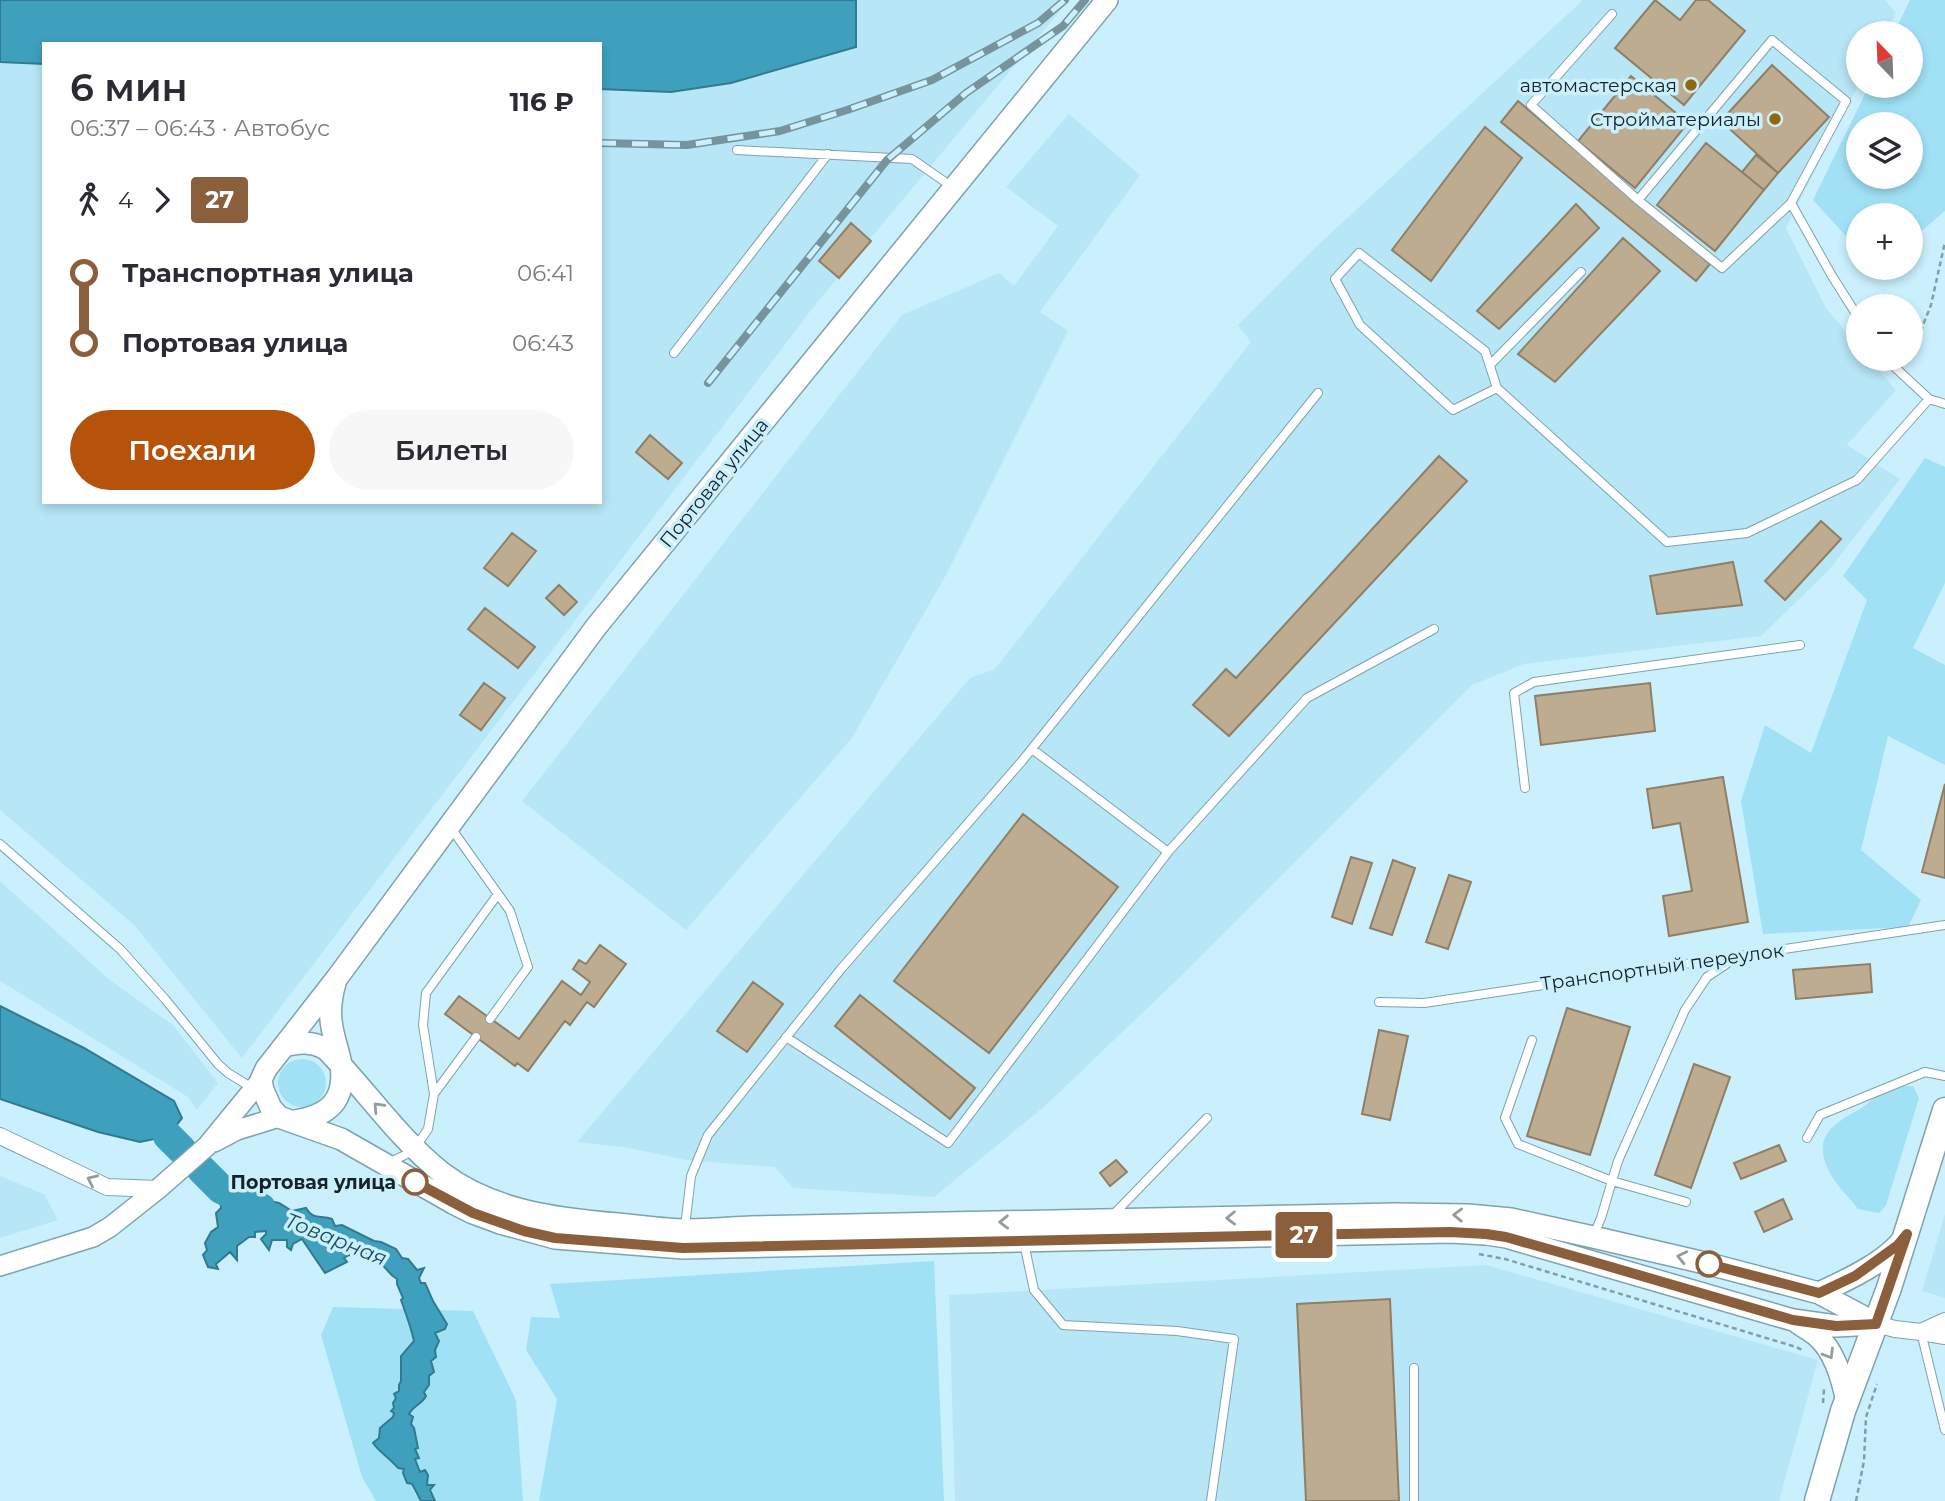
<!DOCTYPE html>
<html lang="ru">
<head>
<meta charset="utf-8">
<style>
	:root { --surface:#fff; --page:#f7f7f7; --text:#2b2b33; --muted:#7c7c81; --accent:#b45309 }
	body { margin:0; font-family:Montserrat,sans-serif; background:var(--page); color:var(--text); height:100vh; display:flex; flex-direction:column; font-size:26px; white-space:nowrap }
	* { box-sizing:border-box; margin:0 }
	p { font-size:23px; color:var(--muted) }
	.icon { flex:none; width:38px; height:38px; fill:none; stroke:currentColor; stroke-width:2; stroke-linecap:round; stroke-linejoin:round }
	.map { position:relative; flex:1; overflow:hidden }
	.side { position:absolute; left:42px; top:42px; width:560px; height:462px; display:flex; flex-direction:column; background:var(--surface); border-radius:0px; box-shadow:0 4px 10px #0003 }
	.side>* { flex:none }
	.badge { padding:0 14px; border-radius:5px; font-size:24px; line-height:46px }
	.needle { width:46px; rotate:337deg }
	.tools { position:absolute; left:1846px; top:21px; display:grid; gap:14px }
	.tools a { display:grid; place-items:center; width:77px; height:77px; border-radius:50%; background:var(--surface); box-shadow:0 4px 10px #0003; font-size:35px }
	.map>.badge { position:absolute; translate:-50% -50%; box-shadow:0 0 0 4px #fff }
	.legs { display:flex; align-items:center; gap:10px; height:77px; padding:0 28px; font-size:23px }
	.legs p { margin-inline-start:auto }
	.overview { display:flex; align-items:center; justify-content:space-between; height:119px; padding:0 28px }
	h1 { font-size:38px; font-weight:600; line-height:52px }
	.primary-button { display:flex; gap:14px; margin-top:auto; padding:14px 28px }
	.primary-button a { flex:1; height:80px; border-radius:42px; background:var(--accent); color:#fff; font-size:28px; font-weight:600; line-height:80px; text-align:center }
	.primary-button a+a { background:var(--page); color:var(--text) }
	ul { padding:0 28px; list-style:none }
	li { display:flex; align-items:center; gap:24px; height:70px; font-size:26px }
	li i { display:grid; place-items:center; width:10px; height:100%; margin:0 9px; background:currentColor }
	li i::after { content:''; width:18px; height:18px; margin:-9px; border:5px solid; border-radius:50%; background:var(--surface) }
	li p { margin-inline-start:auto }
	li:first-child i { background:linear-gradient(#0000 50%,currentColor 0) }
	li:last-child i { background:linear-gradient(currentColor 50%,#0000 0) }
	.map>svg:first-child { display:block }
	.built { fill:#b7e6f6 }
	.green { fill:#a1e1f6; fill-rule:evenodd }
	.water { fill:#3ea0bc; stroke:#317a8f; stroke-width:2 }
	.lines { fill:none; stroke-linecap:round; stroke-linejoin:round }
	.river { stroke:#3ea0bc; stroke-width:30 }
	.building { fill:#beac91; stroke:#907f65; stroke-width:2 }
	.service-casing { stroke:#7ea2ae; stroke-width:10 }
	.minor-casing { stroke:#7ea2ae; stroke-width:18 }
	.tertiary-casing { stroke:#7ea2ae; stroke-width:22 }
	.secondary-casing { stroke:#7ea2ae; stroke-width:24 }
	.primary-casing { stroke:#7ea2ae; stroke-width:27 }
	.path { stroke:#829fa9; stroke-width:2.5; stroke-dasharray:5 3.5; stroke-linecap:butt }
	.service { stroke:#fff; stroke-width:8 }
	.minor { stroke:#fff; stroke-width:16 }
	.tertiary { stroke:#fff; stroke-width:19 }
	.secondary { stroke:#fff; stroke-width:21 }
	.primary { stroke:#fff; stroke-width:24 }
	.rail-casing { stroke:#77939c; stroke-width:8 }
	.rail { stroke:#caf0fd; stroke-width:5; stroke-dasharray:16; stroke-linecap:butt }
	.oneway { stroke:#959c9e }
	.line-1-casing { stroke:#fff; stroke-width:16 }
	.line-1 { stroke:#8b5e3c; stroke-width:10 }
	.poi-dot { fill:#91670f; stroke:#caf0fd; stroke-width:2.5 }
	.stop-1-dot { fill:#fff; stroke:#8b5e3c; stroke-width:3.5 }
	.labels { text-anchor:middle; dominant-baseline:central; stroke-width:7; stroke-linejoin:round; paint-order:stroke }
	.poi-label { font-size:19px; fill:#142327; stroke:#caf0fd; text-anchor:end }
	.street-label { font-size:19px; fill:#142327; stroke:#caf0fd }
	.stop-label { font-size:19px; font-weight:bold; fill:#142327; stroke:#caf0fd; text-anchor:end }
	.water-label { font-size:21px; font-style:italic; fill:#1b5161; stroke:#caf0fd }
</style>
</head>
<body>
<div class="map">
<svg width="1945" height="1501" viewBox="0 0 1945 1501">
	<rect width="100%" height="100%" fill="#caf0fd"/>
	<path class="built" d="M 856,0 L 1069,0 L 815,305 L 242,1058 L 134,925 L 0,810 L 0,62 L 44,64 L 44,502 L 600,502 L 600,89 L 671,92 L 731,83 L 855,47 Z
		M 1583,0 L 1885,0 L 1896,13 L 1885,33 L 1858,33 L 1858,86 L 1786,228 L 1826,308 L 1858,346 L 1858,359 L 1869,359 L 1896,390 L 1847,445 L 1900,479 L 1828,571 L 1761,636 L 1524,664 L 1472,685 L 1179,978 L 1045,1106 L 934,1197 L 793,1188 L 775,1167 L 686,1160 L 630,1148 L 577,1142 L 970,678 L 995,669 L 1251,342 L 1238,325 L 1317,246 Z
		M 1069,114 L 1140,175 L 1040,312 L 1068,331 L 946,575 L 852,738 L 686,930 L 522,801 L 902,315 L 999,273 L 1014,286 L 1058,226 L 1006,187 Z
		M 0,881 L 110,980 L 173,1025 L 218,1083 L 197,1110 L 188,1097 L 0,981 Z
		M 0,1176 L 44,1194 L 58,1220 L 0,1238 Z
		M 1945,1214 L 1945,1298 L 1922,1291 Z
		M 1486,1265 L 1818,1360 L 1779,1501 L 955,1501 L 949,1295 Z"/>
	<path class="green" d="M 1910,0 L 1945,0 L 1945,211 L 1911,240 L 1911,215 L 1858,215 L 1858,249 L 1813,200 L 1869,86 L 1911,86 L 1911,33 L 1894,33 ZM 1911,124 L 1911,177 L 1858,177 L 1858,124 Z
		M 1925,458 L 1945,467 L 1945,583 L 1913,648 L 1945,665 L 1945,765 L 1888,736 L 1861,850 L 1921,900 L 1908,927 L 1763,934 L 1741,801 L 1765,725 L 1811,753 L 1867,600 L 1843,576 Z
		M278 1083a24 24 0 1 1 48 0a24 24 0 1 1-48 0Z
		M 1913,1086 L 1919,1098 L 1886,1205 L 1879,1213 L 1858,1209 C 1850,1197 1838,1188 1831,1175 C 1811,1139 1830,1125 1860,1109 C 1870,1103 1882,1089 1891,1087 C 1897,1085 1906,1086 1913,1086 Z
		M 934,1261 L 944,1501 L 539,1501 L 557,1399 L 526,1350 L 531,1317 L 560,1318 L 550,1284 Z
		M 333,1307 L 404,1309 L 414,1341 L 401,1356 L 401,1381 L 393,1417 L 380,1432 L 379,1451 L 392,1460 L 398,1468 L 404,1469 L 415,1494 L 421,1501 L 376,1501 L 362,1477 L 321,1335 Z
		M 439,1310 L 473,1311 L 516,1400 L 523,1501 L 435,1501 L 427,1485 L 428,1480 C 427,1479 420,1472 420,1472 C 416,1466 408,1416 410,1411 C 413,1406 420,1403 424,1400 L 431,1361 L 439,1341 L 435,1333 L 447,1324 Z"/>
	<path class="water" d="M 0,0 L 856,0 L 856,47 L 731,83 L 671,92 L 600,89 L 600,44 L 44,44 L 44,64 L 0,62 Z
		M 0,1006 L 84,1048 L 174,1101 L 182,1118 L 168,1136 L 140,1142 L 98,1132 L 0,1099 Z
		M 248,1180 L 261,1190 L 270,1201 L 279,1203 L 292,1211 L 306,1208 C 313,1220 320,1215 332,1219 L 335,1226 L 342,1225 L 374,1241 L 381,1242 L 396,1249 L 402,1258 L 408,1259 L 417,1270 L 424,1268 L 419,1278 L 421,1283 L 425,1283 L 433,1301 L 447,1324 L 445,1329 L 435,1333 L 439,1341 L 435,1350 L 436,1357 L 431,1361 L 434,1372 L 429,1376 L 429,1385 L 424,1392 L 426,1396 C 422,1404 413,1406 409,1414 L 413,1417 L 411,1424 L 414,1428 L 418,1448 L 415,1449 L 419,1458 L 415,1459 L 420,1472 L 425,1470 L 428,1475 L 427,1485 L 434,1485 L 430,1490 L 435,1501 L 421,1501 L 412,1484 L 407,1483 L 403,1473 L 404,1469 L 398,1468 C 390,1458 380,1453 373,1443 L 379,1438 L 380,1428 L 393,1417 L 394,1413 L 391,1411 L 394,1408 L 393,1403 L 396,1398 L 394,1394 L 399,1391 L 399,1385 L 401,1381 L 401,1356 L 414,1341 C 411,1327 406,1314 401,1300 L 403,1298 L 397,1284 L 397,1279 C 383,1271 388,1261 365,1260 L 363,1256 L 349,1255 L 344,1258 L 347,1262 L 325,1273 L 302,1239 L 293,1244 L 291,1250 L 287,1247 L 287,1240 L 272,1240 L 269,1250 L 261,1239 L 266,1234 L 266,1231 L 255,1232 L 255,1237 L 249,1237 L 237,1246 L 237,1260 L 230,1252 L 216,1264 L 218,1269 L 208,1267 L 203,1255 L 207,1250 L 205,1243 L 211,1232 L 218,1227 L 216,1213 L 221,1208 L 220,1197 L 228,1188 Z"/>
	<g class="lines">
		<path class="river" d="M 168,1136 L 181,1149
			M 202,1170 L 221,1189 L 261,1208"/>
	</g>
	<path class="building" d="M 1655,0 L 1680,20 L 1696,0 L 1708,0 L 1745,31 L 1684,105 L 1615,48 Z
		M 1772,65 L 1829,117 L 1778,173 L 1721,121 Z
		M 1631,76 L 1688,123 L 1635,188 L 1578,141 Z
		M 1518,101 L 1710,264 L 1696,281 L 1501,122 Z
		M 1485,127 L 1522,158 L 1431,281 L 1392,250 Z
		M 1706,143 L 1764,190 L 1715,251 L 1657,205 Z
		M 1756,155 L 1778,173 L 1764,190 L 1742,172 Z
		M 1576,204 L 1599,228 L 1499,329 L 1477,311 Z
		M 851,223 L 871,241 L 839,278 L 819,261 Z
		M 1623,238 L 1660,271 L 1555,382 L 1518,354 Z
		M 650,435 L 682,463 L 668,479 L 636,452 Z
		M 1439,456 L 1467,481 L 1229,736 L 1193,705 L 1226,669 L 1236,678 Z
		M 1821,521 L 1841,539 L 1785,600 L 1765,581 Z
		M 512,533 L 536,551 L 508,586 L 484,568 Z
		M 1733,562 L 1742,605 L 1657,614 L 1650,576 Z
		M 559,585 L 577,602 L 564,615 L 546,598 Z
		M 485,608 L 535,647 L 518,668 L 468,629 Z
		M 484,683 L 505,698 L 481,730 L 460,715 Z
		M 1650,683 L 1655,731 L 1541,745 L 1535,696 Z
		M 1723,777 L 1748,922 L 1669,936 L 1663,896 L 1692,891 L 1680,823 L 1653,828 L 1647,789 Z
		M 1945,784 L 1945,878 L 1922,872 Z
		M 1023,814 L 1118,887 L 989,1053 L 894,981 Z
		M 1351,857 L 1372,863 L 1352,924 L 1332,917 Z
		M 1393,860 L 1415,868 L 1392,935 L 1370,928 Z
		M 1449,875 L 1471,882 L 1448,949 L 1426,942 Z
		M 600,945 L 626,964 L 594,1007 L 587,1002 L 570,1025 L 565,1021 L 528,1071 L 517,1063 L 515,1066 L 445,1014 L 459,996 L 519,1039 L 562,981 L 581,995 L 590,982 L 573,969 L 579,960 L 586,964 Z
		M 1870,964 L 1872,992 L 1796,999 L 1793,970 Z
		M 753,982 L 783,1004 L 747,1052 L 717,1031 Z
		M 860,995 L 975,1088 L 950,1119 L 835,1026 Z
		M 1567,1008 L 1630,1027 L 1590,1155 L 1527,1136 Z
		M 1379,1030 L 1408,1036 L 1390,1120 L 1362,1114 Z
		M 1694,1064 L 1730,1077 L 1691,1188 L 1655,1175 Z
		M 1779,1145 L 1786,1161 L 1741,1179 L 1734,1163 Z
		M 1116,1160 L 1127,1172 L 1110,1186 L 1100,1173 Z
		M 1783,1199 L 1792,1219 L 1764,1232 L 1755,1212 Z
		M 1390,1299 L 1399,1501 L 1306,1501 L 1297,1304 Z"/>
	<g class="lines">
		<g class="service-casing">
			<path id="service" d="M 1612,14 L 1531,105 L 1638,200
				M 1772,40 L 1846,101 L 1791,203 L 1722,268 L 1638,200 Z
				M 737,150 L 912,159 L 951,186
				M 1791,203 L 1832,276 L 1858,317
				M 674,353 L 828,154
				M 1886,359 L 1929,399
				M 1490,365 L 1581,272
				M 1497,388 L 1453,410 L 1360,325 L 1335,279 L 1359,253 L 1485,351 L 1497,388 L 1667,542 L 1747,533 L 1857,480 L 1929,399 L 1945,404
				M 1032,749 L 1168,852 L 1307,698 L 1434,629
				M 1525,788 L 1514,693 L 1534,682 L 1800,645
				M 451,828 L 510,911 L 528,967 L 490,1019
				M 0,844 L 120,949 L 165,999 L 218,1064 L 228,1073 L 254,1089
				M 1379,1002 L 1424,1003 L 1945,925
				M 786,1037 L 948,1143 L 1168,852
				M 1532,1040 L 1505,1118 L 1518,1144 L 1612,1181 L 1601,1218 L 1593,1237
				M 434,1094 L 423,1025 L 426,993 L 498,894
				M 1807,1138 L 1820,1115 L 1925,1072 L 1945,1076
				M 390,1162 L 405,1155 L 415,1148 L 428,1129 L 434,1094 L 476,1037
				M 1686,1202 L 1612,1181 L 1618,1161 L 1685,1010 L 1707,977 L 1737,957
				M 1112,1216 L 1207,1118
				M 685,1227 L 691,1176 L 708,1135 L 841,969 L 1022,761 L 1318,393
				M 1024,1243 L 1034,1290 L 1063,1325 L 1177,1331 L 1234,1339 L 1211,1501
				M 1921,1332 L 1945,1430
				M 1414,1501 L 1414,1368"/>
		</g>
		<g class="minor-casing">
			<path id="minor" d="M 0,1136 L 107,1187 L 158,1189
				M 1876,1324 L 1895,1329 L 1921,1332 L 1945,1321
				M 1921,1332 L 1945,1336"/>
		</g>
		<g class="tertiary-casing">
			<path id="tertiary" d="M 214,1142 L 237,1130 L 279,1117
				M 0,1266 L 93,1237 L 110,1227 L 158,1189 L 207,1146 L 261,1080"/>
		</g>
		<g class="secondary-casing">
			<path id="secondary" d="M 1107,0 L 596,627 L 337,978 L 266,1069 L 261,1080 L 263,1090 L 271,1108 L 279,1117 L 341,1139 L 453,1203 L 473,1213 L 500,1223 L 555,1238 L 683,1248 L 1450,1232 L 1486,1234 L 1506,1237 L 1793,1320 L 1836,1326 L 1876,1324
				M 284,1046 C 299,1042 311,1041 326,1049 C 365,1089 398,1138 442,1173 C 492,1211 557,1219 618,1224 C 641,1226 664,1230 687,1230 C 708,1230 729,1228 751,1227 L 1395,1214 L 1468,1215 L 1511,1219 L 1593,1237 L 1709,1264 L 1819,1293 L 1875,1323
				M 295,1121 C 328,1116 346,1101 341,1065 C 339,1052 334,1040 332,1027 C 329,1012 331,997 335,983
				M 1819,1293 C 1847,1280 1889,1261 1906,1235
				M 1798,1323 C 1804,1327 1811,1331 1816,1335 C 1835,1351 1842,1379 1847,1401"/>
		</g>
		<g class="primary-casing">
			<path id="primary" d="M 1817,1501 L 1843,1411 L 1889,1288 L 1945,1110"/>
		</g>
		<path class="path" d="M 1911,355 L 1931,305 L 1945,242
			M 1479,1254 L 1505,1259 L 1796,1347 L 1804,1351
			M 1823,1403 L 1824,1389
			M 1856,1501 L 1864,1461 L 1866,1417 L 1877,1384"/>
		<use href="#service" class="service"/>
		<use href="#minor" class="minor"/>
		<use href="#tertiary" class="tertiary"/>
		<use href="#secondary" class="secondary"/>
		<use href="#primary" class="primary"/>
		<g class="rail-casing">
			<path id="rail" d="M 600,143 L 687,145 L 780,131 L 847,110 L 932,80 L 1038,23 L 1065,0
				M 708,383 L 887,160 L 966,93 L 1063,26 L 1085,0"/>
		</g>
		<use href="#rail" class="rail"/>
	</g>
	<defs><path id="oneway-chevron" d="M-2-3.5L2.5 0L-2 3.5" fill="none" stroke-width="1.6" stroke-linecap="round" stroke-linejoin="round" transform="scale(1.75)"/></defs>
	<g class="oneway">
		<use href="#oneway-chevron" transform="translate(378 1107) rotate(-133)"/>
		<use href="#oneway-chevron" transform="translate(92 1180) rotate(-155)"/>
		<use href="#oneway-chevron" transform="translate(1458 1215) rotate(-179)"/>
		<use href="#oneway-chevron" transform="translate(1231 1218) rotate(179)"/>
		<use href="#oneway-chevron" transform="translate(1004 1222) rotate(179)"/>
		<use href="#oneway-chevron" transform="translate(1682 1257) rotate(-167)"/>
		<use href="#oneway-chevron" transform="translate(1829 1354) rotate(59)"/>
	</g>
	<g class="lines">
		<g class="line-1-casing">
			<path id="line-1" d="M 415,1182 L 473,1213 L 524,1231 L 555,1238 L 683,1248 L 1345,1234 L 1450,1232 L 1486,1234 L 1506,1237 L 1587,1260 L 1793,1320 L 1836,1326 L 1876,1324 L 1907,1234 L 1898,1245 L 1855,1276 L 1819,1293 L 1709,1264"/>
		</g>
		<use href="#line-1" class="line-1"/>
	</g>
	<g class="poi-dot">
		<circle cx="1691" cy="85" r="7"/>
		<circle cx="1775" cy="119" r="7"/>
	</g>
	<g class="stop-1-dot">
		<circle cx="415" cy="1182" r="12"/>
		<circle cx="1709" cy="1264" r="12"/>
	</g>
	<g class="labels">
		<g class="poi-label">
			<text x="1677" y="85">автомастерская</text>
			<text x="1761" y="119">Стройматериалы</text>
		</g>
		<g class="street-label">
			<text transform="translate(714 483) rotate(-51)">Портовая улица</text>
			<text transform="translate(1662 967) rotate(-8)">Транспортный переулок</text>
		</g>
		<g class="stop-label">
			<text x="396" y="1182">Портовая улица</text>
		</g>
		<g class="water-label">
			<text transform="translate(336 1239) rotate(22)">Товарная</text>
		</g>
	</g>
</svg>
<div class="tools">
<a><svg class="needle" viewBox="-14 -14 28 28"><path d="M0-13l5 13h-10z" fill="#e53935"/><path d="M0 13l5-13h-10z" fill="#7c7c81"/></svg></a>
<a><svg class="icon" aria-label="layers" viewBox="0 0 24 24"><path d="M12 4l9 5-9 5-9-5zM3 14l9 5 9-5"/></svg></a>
<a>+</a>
<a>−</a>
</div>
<b class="badge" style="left:1304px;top:1235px;background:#8b5e3c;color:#fff">27</b>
<section class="side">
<div class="overview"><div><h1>6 мин</h1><p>06:37 – 06:43 · Автобус</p></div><b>116 ₽</b></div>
<div class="legs"><svg class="icon" aria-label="walk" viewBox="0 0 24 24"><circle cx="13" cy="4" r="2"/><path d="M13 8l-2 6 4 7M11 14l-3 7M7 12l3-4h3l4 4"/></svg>4<svg class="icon" aria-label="forward" viewBox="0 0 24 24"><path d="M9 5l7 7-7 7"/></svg><b class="badge" style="background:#8b5e3c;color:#fff">27</b></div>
<ul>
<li><i style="color:#8b5e3c"></i><b>Транспортная улица</b><p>06:41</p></li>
<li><i style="color:#8b5e3c"></i><b>Портовая улица</b><p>06:43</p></li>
</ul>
<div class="primary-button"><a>Поехали</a><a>Билеты</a></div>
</section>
</div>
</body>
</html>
